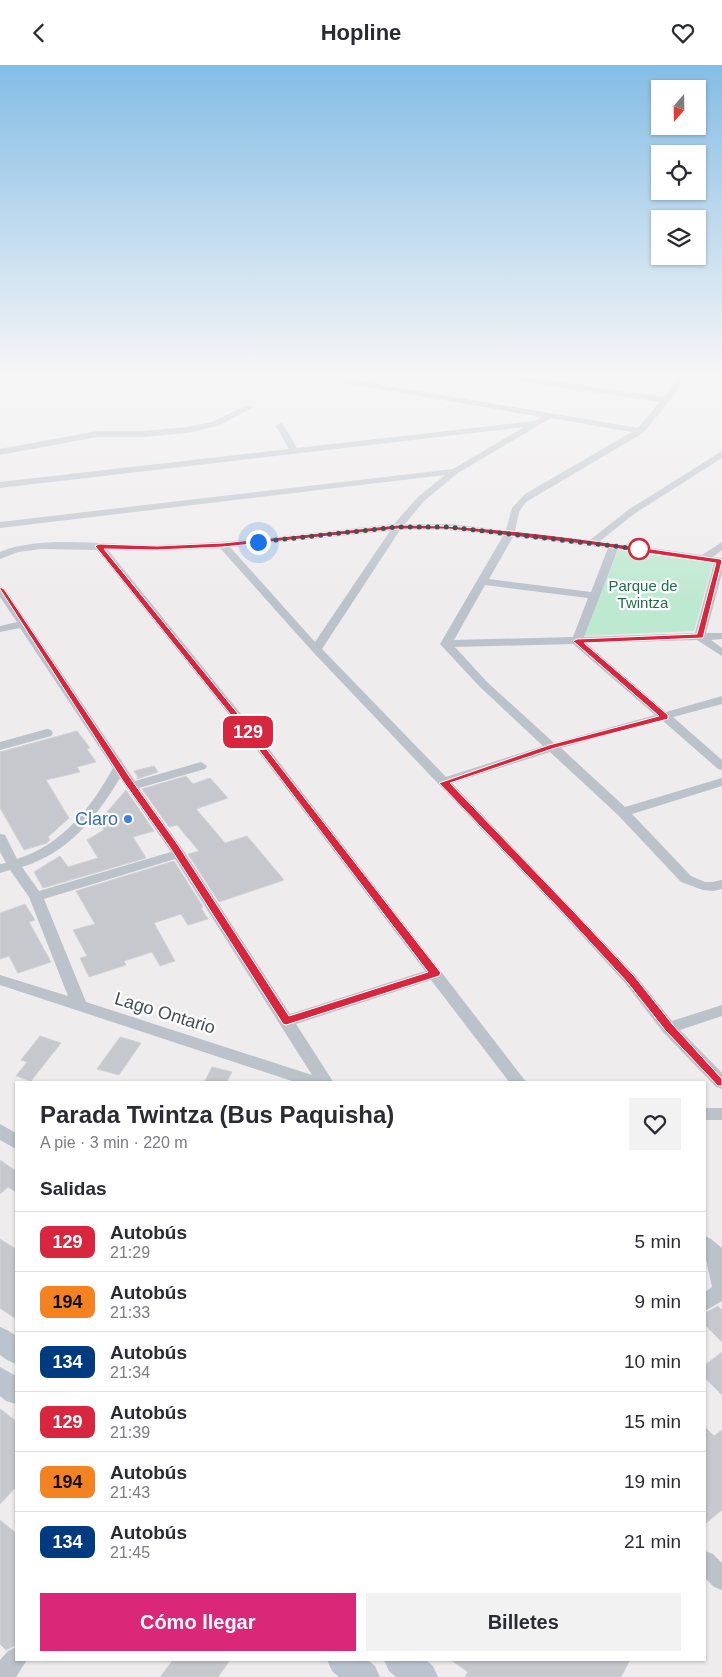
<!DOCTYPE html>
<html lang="es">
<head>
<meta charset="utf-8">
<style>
	:root { --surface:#fff; --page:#f2f2f3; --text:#2b2b33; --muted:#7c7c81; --line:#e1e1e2; --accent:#db2777 }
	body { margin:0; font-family:Arial,sans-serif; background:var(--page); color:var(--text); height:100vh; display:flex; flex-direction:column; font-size:19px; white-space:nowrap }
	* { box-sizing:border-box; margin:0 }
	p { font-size:16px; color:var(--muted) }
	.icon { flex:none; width:28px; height:28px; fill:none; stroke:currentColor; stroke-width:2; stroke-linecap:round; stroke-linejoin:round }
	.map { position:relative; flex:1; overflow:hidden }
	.drawer { position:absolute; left:15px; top:1016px; width:691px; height:580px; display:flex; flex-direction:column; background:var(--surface); border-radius:0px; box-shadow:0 1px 4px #0004 }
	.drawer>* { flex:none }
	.badge { padding:0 10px; border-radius:8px; font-size:18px; line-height:32px }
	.needle { width:32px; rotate:200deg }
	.controls { position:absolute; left:651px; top:15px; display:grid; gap:10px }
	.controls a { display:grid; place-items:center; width:55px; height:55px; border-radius:0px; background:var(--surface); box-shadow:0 1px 4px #0004; font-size:25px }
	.you { position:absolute; width:25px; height:25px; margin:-12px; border:4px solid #fff; border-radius:50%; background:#1a73e8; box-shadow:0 0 0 8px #1a73e833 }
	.map>.badge { position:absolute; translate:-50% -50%; box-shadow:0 0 0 2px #fff }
	h2 { padding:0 25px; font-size:19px; line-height:45px }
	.round { display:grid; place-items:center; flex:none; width:52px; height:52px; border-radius:0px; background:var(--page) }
	.headline { display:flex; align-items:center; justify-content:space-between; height:85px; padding:0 25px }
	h1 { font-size:24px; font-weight:800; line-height:38px }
	.cta { display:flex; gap:10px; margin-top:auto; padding:10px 25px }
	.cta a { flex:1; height:58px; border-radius:0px; background:var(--accent); color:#fff; font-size:20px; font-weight:800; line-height:58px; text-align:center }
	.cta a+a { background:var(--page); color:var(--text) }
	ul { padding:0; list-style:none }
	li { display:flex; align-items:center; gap:15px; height:60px; padding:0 25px; border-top:1px solid var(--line) }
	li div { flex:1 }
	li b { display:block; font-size:19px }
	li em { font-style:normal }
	li .badge { min-width:55px; font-weight:700; text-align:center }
	header { display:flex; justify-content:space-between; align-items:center; height:65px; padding:0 25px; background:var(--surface); font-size:22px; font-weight:800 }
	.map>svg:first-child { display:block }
	.green { fill:#bee9d1 }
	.building { fill:#c7c8ce; stroke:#d0d2d7 }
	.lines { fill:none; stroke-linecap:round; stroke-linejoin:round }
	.street { fill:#bbc2ca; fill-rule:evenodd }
	.secondary { fill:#bbc3ce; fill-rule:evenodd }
	.line { fill:#d7263d; stroke:#fff }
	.walk { stroke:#464e57; stroke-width:5; stroke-dasharray:0 9 }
	.stop-dot { fill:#fff; stroke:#d7263d; stroke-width:2.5 }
	.shop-dot { fill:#3f7fe0; stroke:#fff; stroke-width:2 }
	.labels { text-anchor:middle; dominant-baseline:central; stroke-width:4.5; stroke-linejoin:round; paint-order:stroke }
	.far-park-label { font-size:15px; fill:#206f4c; stroke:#fff }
	.shop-label { font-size:18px; fill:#366cbe; stroke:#fff; text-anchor:end }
	.street-label { font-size:18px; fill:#464e57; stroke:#fff }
</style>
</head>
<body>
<header><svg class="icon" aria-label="back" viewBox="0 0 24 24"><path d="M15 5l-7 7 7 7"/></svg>Hopline<svg class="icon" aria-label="heart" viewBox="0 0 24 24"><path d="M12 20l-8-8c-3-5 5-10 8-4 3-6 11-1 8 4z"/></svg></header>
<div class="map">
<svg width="722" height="1612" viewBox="0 0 722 1612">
	<rect width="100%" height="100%" fill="#eeecec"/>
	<path class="green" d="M 618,485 L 713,498 L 694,566 L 584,571 Z"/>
	<path class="building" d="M 77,666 L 90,683 L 87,684 L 96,697 L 77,702 L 80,707 L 46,715 L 69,753 L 48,772 L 50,775 L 47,778 L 24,785 L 0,743 L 0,687 Z
		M 154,701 L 158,707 L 137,714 L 138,712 L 134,706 Z
		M 186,711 L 193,719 L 210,713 L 228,733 L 196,744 L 225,778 L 247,771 L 284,815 L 219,837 L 188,789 L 199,786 L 177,760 L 169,762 L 142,724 Z
		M 126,725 L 154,766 L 133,772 L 146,793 L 43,823 L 34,807 L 60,791 L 68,802 L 98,793 L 87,775 L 104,765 L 100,755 Z
		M 174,796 L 203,842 L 201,843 L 208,854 L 188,860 L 181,849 L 154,858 L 175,896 L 160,901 L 152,887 L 124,896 L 126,900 L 89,912 L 80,893 L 87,891 L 73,865 L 95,859 L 76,826 Z
		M 25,839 L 35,855 L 29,857 L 51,897 L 18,908 L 9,891 L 0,894 L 0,848 Z
		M 40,971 L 61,978 L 31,1016 L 16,1011 L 27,997 L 21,995 Z
		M 120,972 L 141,978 L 119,1010 L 97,1004 Z
		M 212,1002 L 232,1007 L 226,1018 L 204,1018 Z
		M 0,1095 L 16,1106 L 16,1127 L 8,1122 L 0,1129 Z
		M 0,1174 L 16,1184 L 16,1254 L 0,1243 Z
		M 718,1241 L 722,1245 L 722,1277 L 705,1260 L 705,1248 Z
		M 722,1287 L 722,1330 L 705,1313 L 705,1300 Z
		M 0,1344 L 16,1356 L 16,1422 L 0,1439 Z
		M 705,1362 L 714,1371 L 722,1365 L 722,1445 L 705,1459 Z
		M 0,1455 L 16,1468 L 16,1580 L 6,1585 L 0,1579 Z
		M 173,1595 L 230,1595 L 218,1612 L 160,1612 Z
		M 451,1595 L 630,1595 L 621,1612 L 465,1612 L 468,1607 Z"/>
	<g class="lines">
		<path class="street" d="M 474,308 L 493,308 L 664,332 L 680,308 L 688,308 L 669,337 L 643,368 L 526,437 L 519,447 L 515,466 L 590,475 L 628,445 L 722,386 L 722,393 L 634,449 L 600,476 L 702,490 L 722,477 L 722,485 L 713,492 L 722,493 L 722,508 L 706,568 L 722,568 L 722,574 L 711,575 L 722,583 L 722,591 L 697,575 L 586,578 L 666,647 L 722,631 L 722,639 L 673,652 L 722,695 L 722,705 L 718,704 L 662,655 L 561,683 L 625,742 L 722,713 L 722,721 L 632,749 L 691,811 L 705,817 L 712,817 L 722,815 L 722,824 L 713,826 L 703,825 L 681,817 L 618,750 L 550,687 L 452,718 L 636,911 L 672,956 L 722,940 L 722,951 L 680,965 L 722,1008 L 722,1024 L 716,1022 L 663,967 L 626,919 L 566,853 L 312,586 L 220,483 L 157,486 L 108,485 L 262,675 L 527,1018 L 510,1018 L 431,915 L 296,959 L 334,1018 L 298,1018 L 0,920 L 0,910 L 68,931 L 29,832 L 10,805 L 0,808 L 0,799 L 6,798 L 0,787 L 0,769 L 5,770 L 17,794 C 62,780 91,743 113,703 L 20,563 L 0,567 L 0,561 L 17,557 L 0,532 L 0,521 L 5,524 L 135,716 L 201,697 L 207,701 L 205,704 L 139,723 L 186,789 L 290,949 L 425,906 L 254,681 L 97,485 L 41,484 L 18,487 L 0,494 L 0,487 C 42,469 112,481 158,480 C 237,478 316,467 394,459 L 418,432 L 445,410 L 0,463 L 0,457 L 453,404 L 524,362 L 0,423 L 0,417 L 289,384 L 276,361 L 280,358 L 283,359 L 297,383 L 535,356 L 542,352 L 344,318 L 344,314 L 347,314 L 638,363 L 660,337 L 478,310 ZM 551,353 L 632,367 L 525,429 L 512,443 L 506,465 L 449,459 L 405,459 L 424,436 L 458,408 ZM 400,465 L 449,465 L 503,471 L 440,579 L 479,621 L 543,681 L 446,712 L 322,584 ZM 390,466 L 315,577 L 230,482 ZM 513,472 L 608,483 L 591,527 L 489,514 ZM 618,484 L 714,498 L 695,568 L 584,572 ZM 485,520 L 588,533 L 573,572 L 454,575 ZM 573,579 L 655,650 L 554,678 L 487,617 L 455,582 ZM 120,713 L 171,787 L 39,826 L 22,802 C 68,788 96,753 120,713 ZM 175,794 L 312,1010 L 86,937 L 44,834 Z
			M 247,340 L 254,342 L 218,361 L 187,368 L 142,372 L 97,372 L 0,390 L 0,384 L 97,366 L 142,366 L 187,362 L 212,357 Z
			M 47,664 L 51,665 L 53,668 L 51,671 L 0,685 L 0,677 Z
			M 705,1043 L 722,1043 L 722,1055 L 705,1055 Z
			M 0,1059 L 16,1068 L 16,1084 L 0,1075 Z
			M 705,1171 L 711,1174 L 722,1183 L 722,1236 L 705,1246 L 705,1227 L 712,1222 L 705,1190 Z
			M 705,1486 L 713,1489 L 722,1498 L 722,1525 L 714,1522 L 705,1513 Z
			M 16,1582 L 16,1595 L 27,1595 L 16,1612 L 0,1612 L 0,1595 L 8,1586 Z"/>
		<path class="secondary" d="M 0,1262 L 9,1266 L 16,1271 L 16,1299 L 7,1295 L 0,1290 Z
			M 0,1302 L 16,1311 L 16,1339 L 6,1336 L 0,1331 Z
			M 327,1595 L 368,1595 L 375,1601 L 380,1612 L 339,1612 L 332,1606 Z
			M 384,1595 L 426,1595 L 433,1601 L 438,1612 L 396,1612 L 389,1606 Z"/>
	</g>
	<linearGradient id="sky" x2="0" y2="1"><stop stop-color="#84bde5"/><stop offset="0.58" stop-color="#f7f6f6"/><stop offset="1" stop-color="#f7f6f6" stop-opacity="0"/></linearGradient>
	<rect width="722" height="534" fill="url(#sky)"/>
	<path class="line" d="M 397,460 C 505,460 613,479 720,494 L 722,496 L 703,573 L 584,578 L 668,650 L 668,654 L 555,683 L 450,718 L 574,847 L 635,912 L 673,960 L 722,1014 L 722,1021 L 718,1021 L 665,965 L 627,917 L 567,852 L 439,718 L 549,680 L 659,651 L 573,576 L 577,574 L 697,569 L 716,498 L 592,480 L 449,464 L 397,464 L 223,482 L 157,485 L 104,484 L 261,677 L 441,908 L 439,911 L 286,960 L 283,959 L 169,781 L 123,716 L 0,524 L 0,522 L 4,524 L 131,714 L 178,780 L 289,951 L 428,907 L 255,680 L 95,481 L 99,479 L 157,481 L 223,478 Z"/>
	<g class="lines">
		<path class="walk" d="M 258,477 L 397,462 L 449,462 L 639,484"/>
	</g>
	<circle class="stop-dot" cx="639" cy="484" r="10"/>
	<circle class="shop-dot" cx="128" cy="754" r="5"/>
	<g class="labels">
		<g class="far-park-label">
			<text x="643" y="520">Parque de<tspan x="643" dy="17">Twintza</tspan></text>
		</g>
		<g class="shop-label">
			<text x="118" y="754">Claro</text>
		</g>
		<g class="street-label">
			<text transform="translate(165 948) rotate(17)">Lago Ontario</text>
		</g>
	</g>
</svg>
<div class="controls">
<a><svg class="needle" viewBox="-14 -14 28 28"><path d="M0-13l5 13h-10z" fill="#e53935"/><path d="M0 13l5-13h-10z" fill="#7c7c81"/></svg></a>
<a><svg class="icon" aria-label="locate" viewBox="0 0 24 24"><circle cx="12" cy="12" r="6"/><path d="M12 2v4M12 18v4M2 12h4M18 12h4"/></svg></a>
<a><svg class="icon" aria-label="layers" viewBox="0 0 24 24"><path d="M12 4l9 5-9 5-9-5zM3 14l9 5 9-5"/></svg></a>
</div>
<div class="you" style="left:258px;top:477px"></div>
<b class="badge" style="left:248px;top:667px;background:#d7263d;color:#fff">129</b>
<section class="drawer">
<div class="headline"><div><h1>Parada Twintza (Bus Paquisha)</h1><p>A pie · 3 min · 220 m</p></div><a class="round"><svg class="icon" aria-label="heart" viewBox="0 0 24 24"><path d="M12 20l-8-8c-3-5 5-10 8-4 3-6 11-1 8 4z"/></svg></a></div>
<h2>Salidas</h2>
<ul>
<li><span class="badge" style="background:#d7263d;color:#fff">129</span><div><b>Autobús</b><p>21:29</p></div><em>5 min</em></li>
<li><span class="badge" style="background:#f58220;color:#111">194</span><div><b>Autobús</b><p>21:33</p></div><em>9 min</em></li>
<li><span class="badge" style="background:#003b80;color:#fff">134</span><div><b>Autobús</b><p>21:34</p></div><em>10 min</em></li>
<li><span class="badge" style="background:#d7263d;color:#fff">129</span><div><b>Autobús</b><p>21:39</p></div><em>15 min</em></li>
<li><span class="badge" style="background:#f58220;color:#111">194</span><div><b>Autobús</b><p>21:43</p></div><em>19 min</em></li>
<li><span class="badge" style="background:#003b80;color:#fff">134</span><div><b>Autobús</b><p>21:45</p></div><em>21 min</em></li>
</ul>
<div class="cta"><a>Cómo llegar</a><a>Billetes</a></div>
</section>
</div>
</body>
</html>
